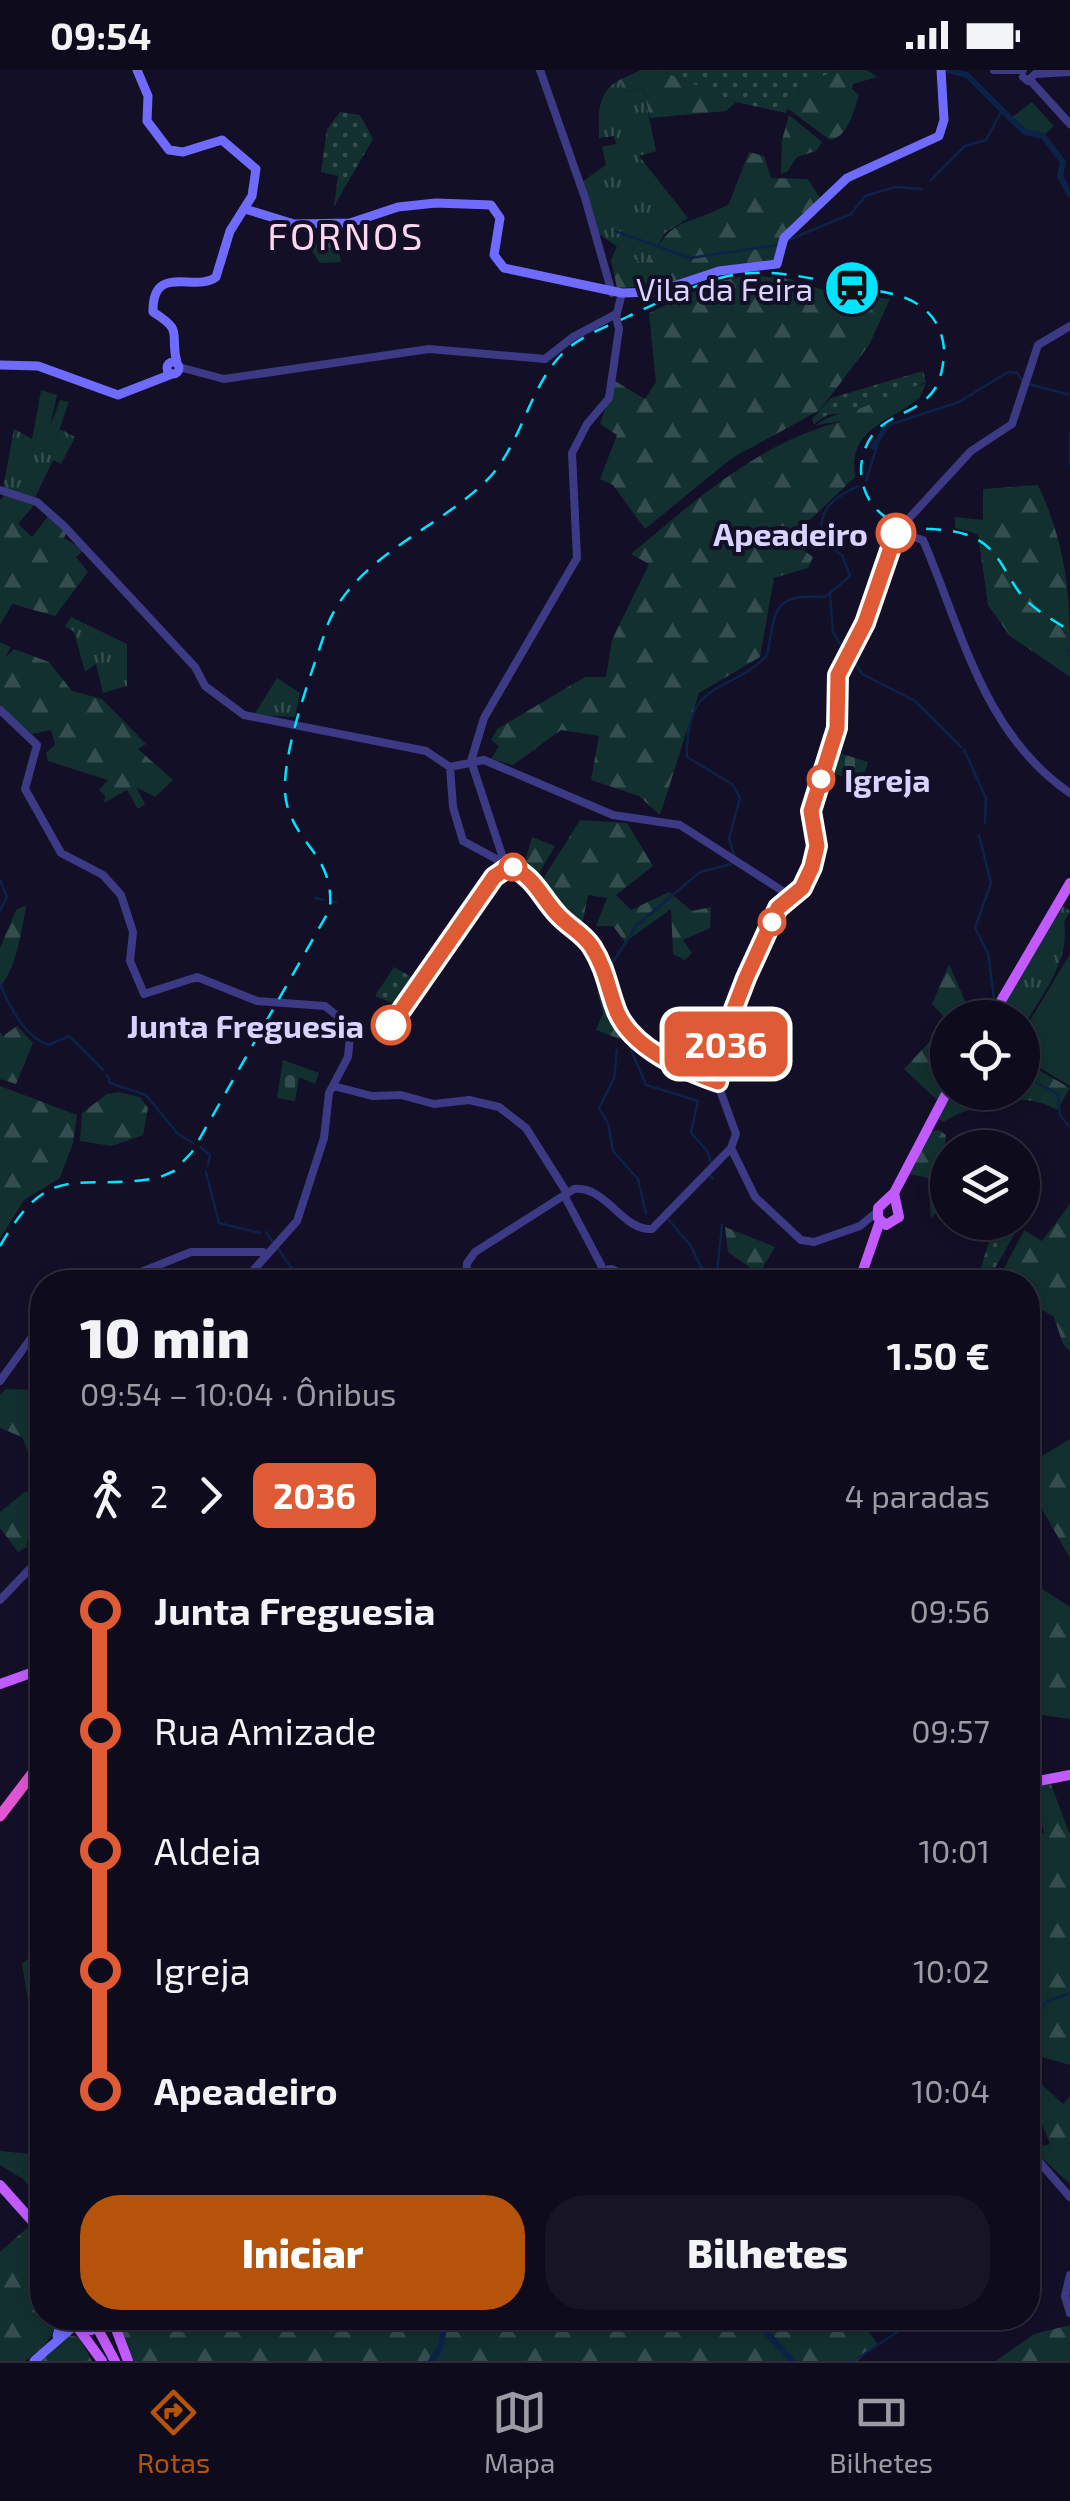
<!DOCTYPE html>
<html lang="pt">
<head>
<meta charset="utf-8">
<style>
	:root { --surface:#0e0b1c; --page:#171425; --text:#f1f3f6; --muted:#9b9ba3; --line:#2e2b3b; --accent:#b45309 }
	body { margin:0; font-family:"Exo 2",sans-serif; background:var(--page); color:var(--text); height:100vh; display:flex; flex-direction:column; font-size:38px; white-space:nowrap }
	* { box-sizing:border-box; margin:0 }
	p { font-size:32px; color:var(--muted) }
	.icon { flex:none; width:55px; height:55px; fill:none; stroke:currentColor; stroke-width:2; stroke-linecap:round; stroke-linejoin:round }
	.map { position:relative; flex:1; overflow:hidden }
	.details { position:absolute; left:30px; top:1200px; width:1010px; height:1060px; display:flex; flex-direction:column; background:var(--surface); border-radius:40px; box-shadow:0 5px 15px #0003,0 0 0 2px var(--line) }
	.details>* { flex:none }
	.badge { padding:0 20px; border-radius:15px; font-size:35px; line-height:65px }
	.fabs { position:absolute; left:930px; top:930px; display:grid; gap:20px }
	.fabs a { display:grid; place-items:center; width:110px; height:110px; border-radius:50%; background:var(--surface); box-shadow:0 5px 15px #0003,0 0 0 2px var(--line); font-size:50px }
	.map>.badge { position:absolute; translate:-50% -50%; box-shadow:0 0 0 5px #fff }
	.legs { display:flex; align-items:center; gap:15px; height:110px; padding:0 50px; font-size:32px }
	.legs p { margin-inline-start:auto }
	.head { display:flex; align-items:center; justify-content:space-between; height:170px; padding:0 50px }
	h1 { font-size:55px; font-weight:800; line-height:75px }
	.action { display:flex; gap:20px; margin-top:auto; padding:20px 50px }
	.action a { flex:1; height:115px; border-radius:40px; background:var(--accent); color:#fff; font-size:40px; font-weight:800; line-height:115px; text-align:center }
	.action a+a { background:var(--page); color:var(--text) }
	ul { padding:0 50px; list-style:none }
	li { display:flex; align-items:center; gap:35px; height:120px; font-size:38px }
	li i { display:grid; place-items:center; width:15px; height:100%; margin:0 12px; background:currentColor }
	li i::after { content:''; width:25px; height:25px; margin:-12px; border:8px solid; border-radius:50%; background:var(--surface) }
	li p { margin-inline-start:auto }
	li:first-child i { background:linear-gradient(#0000 50%,currentColor 0) }
	li:last-child i { background:linear-gradient(currentColor 50%,#0000 0) }
	.status { display:flex; justify-content:space-between; align-items:center; height:70px; padding:0 50px; background:var(--surface); direction:ltr }
	.status svg { height:28px; fill:currentColor }
	.dock { display:flex; justify-content:space-around; align-items:center; height:140px; border-top:2px solid var(--line); background:var(--surface); font-size:28px; color:var(--muted) }
	.dock a { display:grid; justify-items:center; gap:5px }
	.dock .selected { color:var(--accent) }
	.map>svg:first-child { display:block }
	.grass { fill:url(#grass-tufts) }
	.forest { fill:url(#forest-firs) }
	.cemetery { fill:url(#cemetery-stones) }
	.park { fill:url(#park-dots) }
	.garden { fill:#12302f }
	.lines { fill:none; stroke-linecap:round; stroke-linejoin:round }
	.stream { stroke:#0c2248; stroke-width:2.5 }
	.canal { stroke:#0c2248; stroke-width:5 }
	.river { stroke:#0c2248; stroke-width:6 }
	.tertiary { stroke:#3d3a85; stroke-width:8 }
	.secondary { stroke:#6f6bff; stroke-width:9 }
	.primary { stroke:#c25bff; stroke-width:10 }
	.trunk { stroke:#e055d1; stroke-width:11 }
	.rail { stroke:#00e5ff; stroke-width:2.5; stroke-dasharray:15 12; stroke-linecap:butt }
	.tertiary-bridge { stroke:#3d3a85; stroke-width:8 }
	.primary-bridge { stroke:#c25bff; stroke-width:10 }
	.line-1-casing { stroke:#fff; stroke-width:22 }
	.line-1 { stroke:#df5b35; stroke-width:15 }
	.stop-1-dot { fill:#fff; stroke:#df5b35; stroke-width:5 }
	.labels { text-anchor:middle; dominant-baseline:central; stroke-width:8; stroke-linejoin:round; paint-order:stroke }
	.poi-label { font-size:32px; fill:#d9d4ff; stroke:#130f26; text-anchor:end }
	.stop-label { font-size:32px; font-weight:bold; fill:#d9d4ff; stroke:#130f26; text-anchor:end }
	.quarter-label { font-size:38px; letter-spacing:2.5px; fill:#ffd6f0; stroke:#130f26 }
</style>
</head>
<body>
<div class="status"><b>09:54</b><svg viewBox="0 0 49 12"><path d="M0 12V9h3v3zM5 12V6h3v6zM10 12V3h3v9zM15 12V0h3v12zM26 1h20v11H26zM47 4h2v5h-2z"/></svg></div>
<div class="map">
<svg width="1070" height="2291" viewBox="0 0 1070 2291">
	<defs>
		<pattern id="grass-tufts" width="24" height="20" patternUnits="userSpaceOnUse" patternTransform="scale(2.5)"><rect width="24" height="20" fill="#12302f"/><path d="M3 7l-1-3M5 7V3M7 7l1-3M15 17l-1-3M17 17v-4M19 17l1-3" fill="none" stroke="#344d4e"/></pattern>
		<pattern id="forest-firs" width="22" height="20" patternUnits="userSpaceOnUse" patternTransform="scale(2.5)"><rect width="22" height="20" fill="#12302f"/><path d="M5 1l3.5 6h-7zM16 11l3.5 6h-7z" fill="#344d4e"/></pattern>
		<pattern id="cemetery-stones" width="16" height="16" patternUnits="userSpaceOnUse" patternTransform="scale(2.5)"><rect width="16" height="16" fill="#12302f"/><path d="M2 7V4a2 2 0 0 1 4 0v3zM10 15v-3a2 2 0 0 1 4 0v3z" fill="#344d4e"/></pattern>
		<pattern id="park-dots" width="8" height="8" patternUnits="userSpaceOnUse" patternTransform="scale(2.5)"><rect width="8" height="8" fill="#12302f"/><path d="M2 2h.1M6 6h.1" fill="none" stroke="#344d4e" stroke-width="1.8" stroke-linecap="round"/></pattern>
	</defs>
	<rect width="100%" height="100%" fill="#130f26"/>
	<path class="grass" d="M 619,10 L 625,22 L 643,18 L 656,81 L 639,86 L 688,148 L 665,163 L 646,197 L 599,164 L 583,111 L 606,95 L 602,77 L 616,74 L 614,66 L 599,68 C 599,43 596,24 619,10 Z
		M 14,359 L 32,369 L 33,365 L 55,371 L 60,359 L 75,367 L 61,394 L 53,390 L 35,428 L 3,418 Z
		M 71,547 L 127,574 L 127,616 L 103,623 L 96,594 L 85,602 L 74,562 L 65,556 Z
		M 277,608 L 300,623 L 295,647 L 254,645 Z
		M 1063,836 L 1070,841 L 1064,852 C 1070,887 1047,918 1027,951 L 1002,935 Z"/>
	<path class="forest" d="M 641,0 L 660,0 L 736,32 L 726,41 L 650,48 L 643,18 L 624,22 L 619,10 Z
		M 841,0 L 867,0 L 877,7 L 853,14 L 852,19 L 859,25 C 854,41 848,67 830,70 L 787,38 L 791,23 L 798,25 L 802,13 Z
		M 789,45 L 822,72 L 816,81 L 797,87 L 787,102 L 781,103 L 782,70 Z
		M 749,82 L 764,86 L 771,108 L 808,109 L 820,128 L 782,167 L 777,190 L 662,216 L 617,218 L 611,190 L 617,176 L 646,197 C 674,143 683,159 729,134 Z
		M 751,205 L 790,209 L 829,222 L 890,229 L 869,275 L 820,340 L 732,388 L 645,459 L 613,415 L 600,409 L 617,365 L 600,354 L 615,311 L 645,329 L 656,312 L 649,243 L 715,212 Z
		M 926,313 L 920,327 C 891,353 848,356 855,407 L 789,470 L 813,487 L 808,498 L 774,508 L 760,587 L 699,623 L 660,745 L 639,726 L 591,710 L 599,666 L 561,660 L 513,695 L 491,689 L 499,676 L 491,670 L 497,659 L 585,607 L 606,607 L 612,570 L 649,494 L 631,484 C 696,430 759,372 843,351 L 816,355 C 829,344 904,321 926,313 Z
		M 1038,415 C 1070,485 1070,530 1070,607 L 1010,566 L 988,535 L 978,464 L 955,458 L 955,447 L 983,450 L 983,419 Z
		M 6,424 L 35,434 L 18,454 L 32,467 L 49,445 L 67,461 L 64,468 L 84,480 L 76,487 L 88,502 L 55,546 L 12,534 L 0,555 L 0,430 Z
		M 0,572 L 11,577 L 5,588 L 14,579 L 49,592 L 72,621 L 102,629 L 146,674 L 138,679 L 173,710 L 155,727 L 136,717 L 145,734 L 138,739 L 127,720 L 104,733 L 105,726 L 99,720 L 108,710 L 48,691 L 46,683 L 55,675 L 51,660 L 32,664 L 0,637 Z
		M 580,750 L 627,753 L 653,796 L 616,825 L 631,840 L 669,822 L 692,841 L 711,837 L 710,858 L 683,870 L 692,883 L 685,890 L 673,884 L 671,839 L 625,872 L 613,856 L 596,856 L 607,828 L 588,825 L 581,860 L 558,842 L 541,812 Z
		M 532,767 L 555,776 L 536,808 L 523,799 Z
		M 26,835 C 23,857 15,902 0,916 L 0,878 L 16,840 Z
		M 949,894 L 972,947 L 947,950 L 932,934 Z
		M 609,917 L 628,972 L 596,960 L 603,943 L 597,922 Z
		M 947,953 L 947,1012 L 937,1030 L 904,999 Z
		M 17,956 L 33,973 L 16,1014 L 0,1009 L 0,962 L 3,966 Z
		M 1023,991 L 1070,1018 L 1057,1040 C 1022,1019 975,1034 943,1052 L 937,1048 L 951,1023 L 1022,1022 Z
		M 0,1016 L 77,1045 L 73,1073 L 60,1108 L 24,1130 L 0,1169 Z
		M 118,1022 L 140,1027 L 148,1038 L 143,1065 L 112,1076 L 80,1071 L 82,1043 L 107,1024 Z
		M 939,1060 L 946,1065 L 941,1124 L 947,1133 L 931,1148 L 928,1108 L 905,1103 L 927,1062 Z
		M 1070,1134 L 1070,1281 L 1063,1274 L 1054,1247 L 1028,1231 L 1028,1212 L 997,1212 L 1024,1160 L 1042,1171 Z
		M 725,1157 L 775,1177 L 759,1204 L 728,1182 Z
		M 6,1319 L 42,1320 L 42,1379 L 28,1382 L 22,1367 L 0,1358 L 0,1325 Z
		M 1070,1369 L 1070,1488 L 1043,1441 L 1033,1391 Z
		M 26,1421 L 42,1432 C 39,1449 27,1457 27,1477 L 18,1482 L 0,1458 L 0,1442 Z
		M 1028,1510 L 1070,1537 L 1070,1649 L 1028,1643 Z
		M 1049,1709 L 1070,1765 L 1070,1995 L 1038,1986 L 1028,1963 L 1028,1721 L 1033,1764 L 1044,1763 L 1034,1713 Z
		M 31,1886 L 42,1889 L 42,1937 L 28,1930 L 22,1894 Z
		M 1028,2006 L 1035,2008 L 1063,2034 L 1070,2026 L 1070,2114 L 1032,2079 L 1050,2074 L 1037,2042 L 1028,2042 Z
		M 0,2081 L 42,2085 L 42,2132 L 23,2109 L 0,2095 Z
		M 27,2158 L 42,2190 L 42,2248 L 56,2248 C 55,2268 41,2280 25,2291 L 0,2291 L 0,2182 Z
		M 116,2248 L 858,2248 L 878,2274 L 857,2291 L 131,2291 Z
		M 1070,2255 L 1070,2291 L 996,2291 L 1034,2264 Z
		M 68,2265 L 79,2267 L 92,2291 L 40,2291 Z"/>
	<path class="cemetery" d="M 334,162 L 341,192 L 320,193 L 310,178 L 315,176 L 314,166 Z
		M 833,681 L 868,692 L 859,724 L 841,706 L 826,701 Z
		M 283,990 L 319,1003 L 315,1014 L 299,1007 L 295,1031 L 277,1028 Z"/>
	<path class="park" d="M 660,0 L 841,0 L 802,13 L 798,25 L 791,24 L 786,43 L 736,32 Z
		M 340,42 L 360,45 L 373,69 L 334,136 L 338,106 L 321,102 L 327,59 Z
		M 923,301 L 926,312 L 851,342 L 827,345 L 814,354 L 812,349 L 831,328 Z
		M 394,897 L 417,910 L 399,936 L 375,926 Z
		M 995,1153 L 1021,1153 L 988,1210 L 978,1207 Z"/>
	<path class="garden" d="M 1032,32 L 1054,56 L 1045,64 L 1026,60 L 1012,47 Z
		M 41,320 L 57,325 L 50,356 L 60,330 L 69,332 L 55,372 L 33,365 Z
		M 1070,884 L 1070,1016 L 1023,988 L 1023,962 Z"/>
	<g class="lines">
		<path class="stream" d="M 931,110 L 965,76 L 986,70 L 1002,40
			M 615,161 L 690,188 L 778,175
			M 786,171 L 851,144 L 865,126 L 896,117 L 922,119
			M 1028,314 L 1070,325
			M 1070,363 L 1070,396
			M 866,411 L 883,357 L 959,332 L 1008,302 L 1017,303 L 1022,310
			M 830,524 L 833,562 L 845,582
			M 1068,581 L 1070,579
			M 851,587 L 862,604 L 915,631 L 961,677
			M 964,680 L 986,728 L 985,753
			M 979,765 L 991,813 L 975,858 L 988,883 L 994,928
			M 735,788 L 729,769 L 740,728 L 732,714 L 687,687 C 685,606 731,625 767,585 C 776,541 771,523 825,527 L 850,506 L 842,485 L 822,472 C 817,440 831,429 858,416
			M 0,810 L 7,827 L 0,841
			M 316,828 L 323,830
			M 333,832 L 336,832
			M 0,914 C 10,937 24,967 49,975 L 69,966 L 103,1000
			M 620,939 L 612,894 L 636,856 L 700,802 L 731,794
			M 629,975 L 646,1015 L 698,1031 L 691,1063 L 708,1082 L 711,1094
			M 617,980 L 614,1008 L 599,1038 L 608,1053 L 613,1081 L 638,1109 L 646,1144
			M 107,1005 L 110,1013 L 146,1025 L 178,1064 L 193,1073
			M 1022,1005 L 1058,1024 L 1060,1045 L 1070,1057
			M 200,1077 L 210,1085 L 208,1096
			M 206,1102 L 219,1153 L 260,1163
			M 711,1106 L 713,1109
			M 668,1149 L 691,1176 L 708,1212
			M 266,1162 L 272,1171
			M 277,1177 L 301,1212
			M 716,1212 L 722,1155
			M 1028,1956 L 1046,1932 L 1070,1923
			M 758,2248 L 760,2255
			M 858,2288 L 899,2261 L 889,2248"/>
		<path class="canal" d="M 873,377 L 887,356"/>
		<path class="river" d="M 948,0 L 967,5 L 1009,47
			M 1011,49 L 1025,62 L 1043,66 L 1063,92 L 1060,106 L 1070,125
			M 664,2248 L 674,2254 L 760,2255 L 792,2291
			M 431,2291 L 440,2279 L 446,2248"/>
		<path class="tertiary" d="M 540,0 L 585,128 L 612,223
			M 994,0 L 1023,0
			M 1023,7 L 1028,11 L 1035,4 L 1070,2
			M 1030,10 L 1070,54
			M 616,247 L 622,223
			M 179,297 L 224,309 L 429,279 L 545,289 L 573,267 L 616,244
			M 0,420 L 37,432 L 64,456 L 195,597 L 205,616 L 244,645 L 426,681 L 450,697 L 484,690 L 613,745 L 680,755 L 792,827
			M 897,462 L 923,470 C 962,560 983,664 1070,723
			M 0,640 L 37,675 L 25,719 L 61,783 L 103,805 L 121,825 L 133,862 L 130,891 L 144,924 L 197,907 L 257,931 L 325,936 L 340,948 L 350,966 L 348,987 L 329,1023 L 324,1068 L 297,1151 L 243,1212
			M 450,697 L 453,737 L 463,771 L 500,791
			M 503,788 L 471,691 L 484,648 L 577,488 L 572,383 L 587,354 L 609,328 L 619,259
			M499.5 794a5.5 5.5 0 1 1 11 0a5.5 5.5 0 1 1-11 0Z
			M 510,796 C 535,807 541,827 558,845 C 569,857 584,864 592,877 C 606,899 608,919 617,942 C 633,979 683,999 717,1012
			M 333,1016 L 372,1026 L 401,1025 L 434,1034 L 469,1030 L 499,1037 L 526,1058 L 567,1123
			M 731,1078 L 755,1127 L 801,1170 L 814,1172 L 860,1156 L 878,1141
			M 564,1125 L 601,1195 L 603,1212
			M 603,1200 L 612,1199 L 635,1212
			M 67,1212 L 77,1204 L 141,1202 L 191,1182 L 263,1182
			M 466,1212 L 467,1193 L 475,1182 L 574,1119 C 607,1116 622,1161 652,1159 L 731,1078 L 736,1064 L 717,1012 L 731,947 L 779,838 L 802,819 L 812,797 L 817,768 L 811,741 L 838,652 L 839,601 L 865,553 L 890,469 L 971,381 L 1012,354 L 1038,275 L 1070,256
			M 0,1311 L 42,1253
			M 0,1530 L 42,1486
			M 1028,2079 L 1070,2127
			M 1070,2205 L 1065,2226 L 1070,2243"/>
		<path class="secondary" d="M 137,0 L 148,26 L 147,51 L 169,80 L 183,82 L 222,70 L 256,99 L 252,126 L 230,161 L 216,207 C 196,223 152,192 153,242 C 185,262 169,262 177,293
			M 245,139 L 294,154 L 350,153 L 398,137 L 436,133 L 491,135 L 500,148 L 494,185 L 504,198 L 622,223 L 656,222 L 719,201 L 777,194 L 784,168 L 847,108 L 939,66 L 944,50 L 941,0
			M167 298a6 6 0 1 1 12 0a6 6 0 1 1-12 0Z
			M 0,295 L 38,296 L 118,325 L 172,304
			M 57,2266 L 62,2248
			M 34,2291 L 74,2256"/>
		<path class="primary" d="M 991,948 L 1070,813
			M 894,1123 L 899,1147 L 886,1155 L 878,1148 L 878,1138 L 894,1123 L 948,1020
			M 859,1212 L 880,1151
			M 0,1614 L 42,1599
			M 1028,1713 L 1070,1705
			M 0,2115 L 42,2162
			M 92,2248 L 115,2291
			M 112,2248 L 128,2291
			M 78,2258 L 102,2291"/>
		<path class="trunk" d="M 0,1746 L 42,1691"/>
		<path class="rail" d="M 0,1176 C 51,1088 74,1122 158,1108 L 174,1101 L 192,1082 L 330,839 C 334,786 299,778 287,735 C 276,695 312,603 325,562 C 349,489 436,461 487,410 C 521,376 528,319 562,284 C 579,266 607,257 629,246 C 736,196 743,193 859,218 C 881,222 906,223 924,239 C 936,248 943,264 944,279 C 944,291 942,306 936,317 C 916,351 872,339 862,390 C 859,404 863,422 872,434 C 901,472 943,449 978,470 C 1002,483 1007,511 1026,530 C 1038,542 1055,551 1070,561"/>
		<path class="tertiary-bridge" d="M 616,247 L 619,259"/>
		<path class="primary-bridge" d="M 91,2260 L 106,2252"/>
	</g>
	<g class="lines">
		<g class="line-1-casing">
			<path id="line-1" d="M 391,955 L 494,807 L 510,796 C 535,807 541,827 558,845 C 569,857 584,864 592,877 C 606,899 608,919 617,942 C 633,979 682,999 718,1012 L 731,947 L 746,908 L 778,838 L 802,818 L 812,797 L 817,776 L 811,741 L 837,658 L 838,605 L 865,553 L 896,463"/>
		</g>
		<use href="#line-1" class="line-1"/>
	</g>
	<defs>
		<g id="station-disc" transform="scale(2.875)"><circle r="9.5" fill="#00e5ff" stroke="#130f26"/><path d="M-3-6H3Q5-6 5-4V2Q5 4 3 4L4.5 6H3L1.5 4h-3L-3 6H-4.5L-3 4Q-5 4-5 2V-4Q-5-6-3-6ZM-3.5-4v3h7v-3ZM-3.5 1v1.5H-2V1ZM2 1v1.5H3.5V1Z" fill="#111"/></g>
	</defs>
	<g fill-rule="evenodd">
		<use href="#station-disc" x="852" y="218"/>
	</g>
	<g class="stop-1-dot">
		<circle cx="896" cy="463" r="18"/>
		<circle cx="821" cy="709" r="12"/>
		<circle cx="513" cy="797" r="12"/>
		<circle cx="772" cy="852" r="12"/>
		<circle cx="391" cy="955" r="18"/>
	</g>
	<g class="labels">
		<g class="poi-label">
			<text x="813" y="218">Vila da Feira</text>
		</g>
		<g class="stop-label">
			<text x="868" y="463">Apeadeiro</text>
			<text x="844" y="709" text-anchor="start">Igreja</text>
			<text x="364" y="955">Junta Freguesia</text>
		</g>
		<g class="quarter-label">
			<text x="346" y="165">FORNOS</text>
		</g>
	</g>
</svg>
<div class="fabs">
<a><svg class="icon" aria-label="locate" viewBox="0 0 24 24"><circle cx="12" cy="12" r="6"/><path d="M12 2v4M12 18v4M2 12h4M18 12h4"/></svg></a>
<a><svg class="icon" aria-label="layers" viewBox="0 0 24 24"><path d="M12 4l9 5-9 5-9-5zM3 14l9 5 9-5"/></svg></a>
</div>
<b class="badge" style="left:726px;top:974px;background:#df5b35;color:#fff">2036</b>
<section class="details">
<div class="head"><div><h1>10 min</h1><p>09:54 – 10:04 · Ônibus</p></div><b>1.50 €</b></div>
<div class="legs"><svg class="icon" aria-label="walk" viewBox="0 0 24 24"><circle cx="13" cy="4" r="2"/><path d="M13 8l-2 6 4 7M11 14l-3 7M7 12l3-4h3l4 4"/></svg>2<svg class="icon" aria-label="forward" viewBox="0 0 24 24"><path d="M9 5l7 7-7 7"/></svg><b class="badge" style="background:#df5b35;color:#fff">2036</b><p>4 paradas</p></div>
<ul>
<li><i style="color:#df5b35"></i><b>Junta Freguesia</b><p>09:56</p></li>
<li><i style="color:#df5b35"></i><span>Rua Amizade</span><p>09:57</p></li>
<li><i style="color:#df5b35"></i><span>Aldeia</span><p>10:01</p></li>
<li><i style="color:#df5b35"></i><span>Igreja</span><p>10:02</p></li>
<li><i style="color:#df5b35"></i><b>Apeadeiro</b><p>10:04</p></li>
</ul>
<div class="action"><a>Iniciar</a><a>Bilhetes</a></div>
</section>
</div>
<nav class="dock">
<a class="selected"><svg class="icon" aria-label="directions" viewBox="0 0 24 24"><path d="M12 3l9 9-9 9-9-9zM9 14v-3h6M13 9l2 2-2 2"/></svg>Rotas</a>
<a><svg class="icon" aria-label="map" viewBox="0 0 24 24"><path d="M3 6l6-2 6 2 6-2v14l-6 2-6-2-6 2zM9 4v14M15 6v14"/></svg>Mapa</a>
<a><svg class="icon" aria-label="tickets" viewBox="0 0 24 24"><path d="M3 7h18v10H3zM15 7v10"/></svg>Bilhetes</a>
</nav>
</body>
</html>
